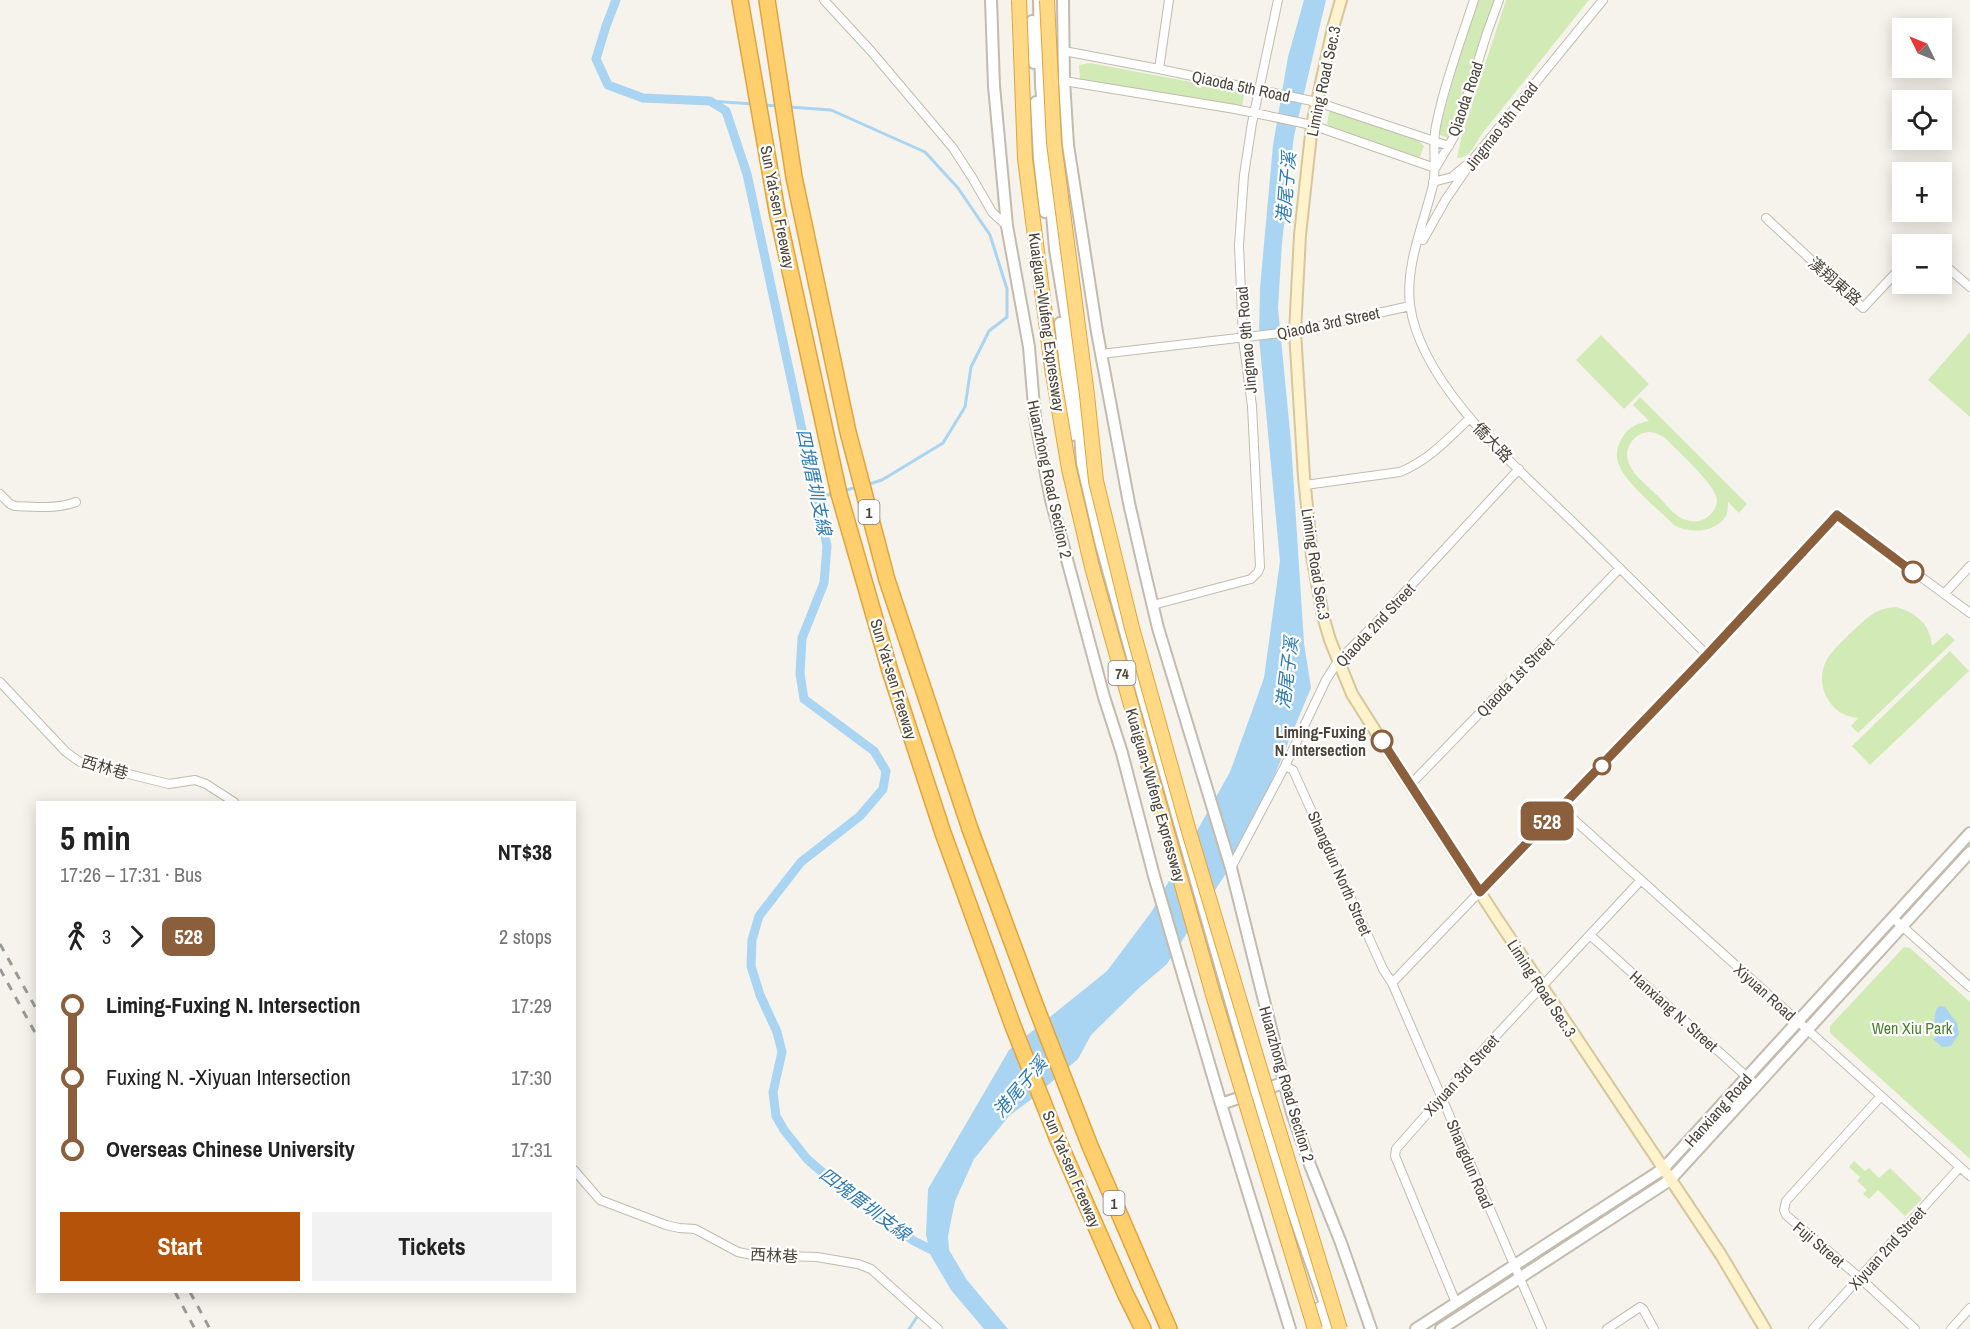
<!DOCTYPE html>
<html lang="en">
<head>
<meta charset="utf-8">
<style>
	:root { --surface:#fff; --page:#f2f2f2; --text:#222; --muted:#767676; --accent:#b45309 }
	body { margin:0; font-family:"Archivo Narrow","Noto Sans TC",sans-serif; background:var(--page); color:var(--text); height:100vh; display:flex; flex-direction:column; font-size:22px; white-space:nowrap }
	* { box-sizing:border-box; margin:0 }
	p { font-size:20px; color:var(--muted) }
	.icon { flex:none; width:33px; height:33px; fill:none; stroke:currentColor; stroke-width:2; stroke-linecap:round; stroke-linejoin:round }
	.map { position:relative; flex:1; overflow:hidden }
	.drawer { position:absolute; left:36px; top:801px; width:540px; height:492px; display:flex; flex-direction:column; background:var(--surface); border-radius:0px; box-shadow:0 3px 15px #0003 }
	.drawer>* { flex:none }
	.badge { padding:0 12px; border-radius:9px; font-size:21px; line-height:39px }
	.needle { width:39px; rotate:313deg }
	.fabs { position:absolute; left:1892px; top:18px; display:grid; gap:12px }
	.fabs a { display:grid; place-items:center; width:60px; height:60px; border-radius:0px; background:var(--surface); box-shadow:0 3px 15px #0003; font-size:30px }
	.map>.badge { position:absolute; translate:-50% -50%; box-shadow:0 0 0 3px #fff }
	.legs { display:flex; align-items:center; gap:9px; height:66px; padding:0 24px; font-size:20px }
	.legs p { margin-inline-start:auto }
	.overview { display:flex; align-items:center; justify-content:space-between; height:102px; padding:0 24px }
	h1 { font-size:33px; font-weight:700; line-height:45px }
	.action { display:flex; gap:12px; margin-top:auto; padding:12px 24px }
	.action a { flex:1; height:69px; border-radius:0px; background:var(--accent); color:#fff; font-size:24px; font-weight:700; line-height:69px; text-align:center }
	.action a+a { background:var(--page); color:var(--text) }
	ul { padding:0 24px; list-style:none }
	li { display:flex; align-items:center; gap:21px; height:72px; font-size:22px }
	li i { display:grid; place-items:center; width:9px; height:100%; margin:0 8px; background:currentColor }
	li i::after { content:''; width:15px; height:15px; margin:-8px; border:4px solid; border-radius:50%; background:var(--surface) }
	li p { margin-inline-start:auto }
	li:first-child i { background:linear-gradient(#0000 50%,currentColor 0) }
	li:last-child i { background:linear-gradient(currentColor 50%,#0000 0) }
	.map>svg:first-child { display:block }
	.green { fill:#d2eab5; fill-rule:evenodd }
	.water { fill:#a9d4f2 }
	.lines { fill:none; stroke-linecap:round; stroke-linejoin:round }
	.stream { stroke:#a9d4f2; stroke-width:3 }
	.canal { stroke:#a9d4f2; stroke-width:9 }
	.minor-casing { stroke:#c2bbae; stroke-width:10 }
	.tertiary-casing { stroke:#c2bbae; stroke-width:14 }
	.secondary-casing { stroke:#d6c79b; stroke-width:14 }
	.motorway-casing { stroke:#e0a43c; stroke-width:18 }
	.minor { stroke:#fff; stroke-width:8 }
	.tertiary { stroke:#fff; stroke-width:10 }
	.secondary { stroke:#fff3cd; stroke-width:10 }
	.motorway { stroke:#ffcf6e; stroke-width:15 }
	.rail { stroke:#9a9a9a; stroke-width:3; stroke-dasharray:8 8; stroke-linecap:butt }
	.trunk-bridge-casing { stroke:#e0a43c; stroke-width:16; stroke-linecap:butt }
	.trunk-bridge { stroke:#ffd985; stroke-width:14 }
	.line-1-casing { stroke:#fff; stroke-width:14 }
	.line-1 { stroke:#8b5e3c; stroke-width:9 }
	.stop-1-dot { fill:#fff; stroke:#8b5e3c; stroke-width:3 }
	.labels { text-anchor:middle; dominant-baseline:central; stroke-width:4.5; stroke-linejoin:round; paint-order:stroke }
	.shield { fill:#fff; stroke:#817c74; stroke-width:1.5 }
	.shield-label { font-size:15px; font-weight:bold; fill:#4b4439 }
	.street-label { font-size:16px; fill:#4b4439; stroke:#fff }
	.stop-label { font-size:16px; font-weight:bold; fill:#4b4439; stroke:#fff; text-anchor:end }
	.park-label { font-size:16px; fill:#4a7f2a; stroke:#fff }
	.water-label { font-size:18px; font-style:italic; fill:#2e7ab2; stroke:#fff }
</style>
</head>
<body>
<div class="map">
<svg width="1970" height="1329" viewBox="0 0 1970 1329">
	<rect width="100%" height="100%" fill="#f6f3ec"/>
	<path class="green" d="M 1479,0 L 1494,0 L 1478,46 L 1453,132 L 1448,138 L 1438,134 L 1463,44 Z
		M 1506,0 L 1589,0 L 1481,135 C 1475,145 1470,158 1457,158 L 1462,135 Z
		M 1090,63 L 1239,91 L 1244,95 L 1242,106 L 1236,106 L 1080,80 L 1079,65 Z
		M 1335,111 L 1418,140 L 1424,146 L 1420,157 L 1412,158 L 1332,128 L 1327,124 L 1329,112 Z
		M 1970,332 L 1970,417 L 1928,380 Z
		M 1601,335 L 1649,384 L 1624,409 L 1576,360 Z
		M 1640,397 L 1747,504 L 1739,513 L 1728,502 C 1728,506 1728,512 1726,516 C 1716,533 1689,534 1674,525 C 1660,511 1625,482 1619,465 C 1615,456 1617,446 1622,438 C 1628,427 1638,423 1649,421 L 1633,405 ZM 1649,432 L 1656,433 L 1665,438 C 1676,449 1719,488 1717,501 C 1715,516 1700,525 1686,520 C 1675,517 1666,504 1658,496 C 1645,483 1618,465 1630,444 C 1635,436 1640,433 1649,432 Z
		M 1896,607 C 1916,613 1930,623 1932,646 L 1947,633 L 1955,640 L 1858,733 L 1851,726 L 1858,718 C 1830,716 1813,685 1827,659 C 1832,650 1863,620 1873,614 C 1880,609 1887,608 1896,607 Z
		M 1950,651 L 1969,671 L 1870,765 L 1852,746 Z
		M 1904,947 L 1910,948 L 1970,1002 L 1970,1159 L 1830,1033 L 1830,1026 Z
		M 1854,1161 L 1865,1171 L 1869,1168 L 1879,1178 L 1890,1168 L 1922,1199 L 1905,1216 L 1878,1190 L 1869,1199 L 1863,1194 L 1867,1190 L 1857,1181 L 1860,1177 L 1849,1167 Z"/>
	<path class="water" d="M 1304,0 L 1326,0 L 1294,136 L 1282,243 L 1278,308 L 1291,442 L 1304,643 L 1311,688 L 1247,841 L 1167,964 L 1140,987 L 1091,1035 L 1078,1059 L 1033,1098 L 1009,1116 L 974,1159 L 955,1201 L 948,1236 L 949,1250 L 967,1280 L 1008,1329 L 984,1329 L 951,1290 L 931,1256 L 926,1235 L 928,1189 L 1009,1050 L 1107,971 L 1152,911 L 1230,772 L 1264,678 L 1280,561 L 1259,337 L 1260,288 L 1273,145 L 1288,57 Z
		M 1940,1006 L 1945,1007 L 1957,1023 L 1959,1034 L 1951,1046 L 1942,1047 L 1933,1039 L 1938,1035 C 1934,1025 1933,1018 1937,1008 Z"/>
	<g class="lines">
		<path class="stream" d="M 710,101 L 753,104
			M 762,105 L 780,106
			M 789,107 L 831,110 L 925,152 L 958,188 L 990,235 L 1007,289 L 1007,317 L 989,331 L 971,367 L 965,407 L 943,443 L 882,480 L 866,485
			M 843,491 L 857,487
			M 817,498 L 834,493
			M 909,1329 L 917,1317"/>
		<path class="canal" d="M 616,0 L 606,26 L 596,59 L 608,85 L 643,98 L 710,101 L 726,111 L 747,174 L 827,546 L 824,583 L 802,638 L 800,674 L 804,699 L 874,751 L 886,771 L 883,789 L 860,816 L 801,862 L 759,916 L 752,940 L 751,966 L 760,995 L 777,1032 L 782,1052 L 773,1092 L 776,1116 L 784,1130 L 807,1159 L 843,1190 L 914,1241 L 940,1254"/>
		<g class="minor-casing">
			<path id="minor" d="M 824,0 L 871,51 L 953,148 L 973,179 L 992,212 L 1007,226
				M 1474,0 C 1461,40 1444,85 1436,126 C 1432,145 1437,165 1433,185 C 1424,223 1405,265 1410,305 C 1421,387 1521,471 1578,527 C 1621,569 1664,612 1707,655
				M 1064,51 L 1159,69 L 1317,102 L 1449,146
				M 1159,69 L 1169,0
				M 1064,81 L 1235,109 L 1312,125 L 1435,168
				M 1436,167 L 1455,135 L 1487,33 L 1499,0
				M 1433,182 L 1452,177 L 1465,166
				M 1766,218 L 1863,308 L 1902,266
				M 1423,240 L 1446,199 L 1475,157 L 1603,0
				M 1941,262 L 1970,287
				M 1101,354 L 1297,331 L 1410,306
				M 1305,485 L 1400,472 C 1429,460 1448,439 1470,418
				M 0,494 L 10,504 L 15,506 C 34,507 58,509 76,502
				M 1944,594 L 1970,566
				M 1153,605 L 1251,579 L 1258,572 L 1260,567 L 1252,406 L 1243,339 L 1239,245 L 1244,175 L 1252,123 L 1278,0
				M 0,682 L 66,752 L 80,762 L 169,784 L 195,780 L 206,784 L 234,802
				M 1285,766 L 1293,770 L 1383,969 L 1392,983
				M 1410,785 L 1620,568
				M 1561,808 L 1970,1176
				M 1231,868 L 1285,766 L 1326,680 L 1338,661 L 1379,620 L 1519,469
				M 1893,918 L 1970,987
				M 1590,935 L 1757,1086
				M 1881,1096 L 1786,1201 L 1784,1210 L 1786,1215 L 1860,1278 L 1915,1329
				M 574,1170 L 600,1200 L 666,1225 L 679,1228 L 695,1229 L 738,1252 L 752,1255 L 817,1257 L 858,1264 L 871,1269 L 938,1329
				M 1456,1303 L 1395,1156 L 1396,1149 L 1492,1040 L 1641,880
				M 1542,1329 L 1392,983 L 1707,655 L 1837,515 L 1970,613
				M 1607,1329 L 1640,1307 L 1643,1309 L 1654,1329
				M 1813,1329 L 1960,1167
				M 1951,1329 L 1970,1308"/>
		</g>
		<g class="tertiary-casing">
			<path id="tertiary" d="M 991,0 L 994,86 L 1007,226 L 1029,347 L 1035,418 L 1051,500 L 1104,697 L 1122,753 L 1154,876 L 1221,1104 L 1290,1329
				M 1039,0 L 1041,85 L 1055,249 L 1076,377 L 1082,463 L 1100,541 L 1143,697 L 1282,1181 L 1328,1312
				M 1063,0 L 1064,81 L 1068,145 L 1097,332 L 1129,503 L 1144,569 L 1158,628 L 1231,868 L 1292,1113 L 1310,1165 L 1341,1243 L 1371,1329
				M 1032,21 L 1034,63
				M 1036,102 L 1039,158 L 1045,212
				M 1060,323 L 1073,435
				M 1221,1104 L 1283,1083
				M 1320,1307 L 1328,1329
				M 1416,1329 L 1663,1169 L 1970,833
				M 1441,1329 L 1670,1180 L 1970,852"/>
		</g>
		<g class="secondary-casing">
			<path id="secondary" d="M 1341,0 L 1333,28 L 1312,125 L 1300,235 L 1295,332 L 1304,477 L 1312,556 L 1323,616 L 1330,640 L 1352,694 L 1381,740 L 1496,917 L 1721,1255 L 1765,1329"/>
		</g>
		<g class="motorway-casing">
			<path id="motorway" d="M 740,0 L 777,211 L 839,494 L 890,671 L 943,833 L 1013,1026 L 1058,1140 L 1125,1293 L 1143,1329
				M 767,0 L 794,177 L 848,432 L 887,580 L 970,829 L 1036,1007 L 1090,1146 L 1169,1329"/>
		</g>
		<use href="#minor" class="minor"/>
		<use href="#tertiary" class="tertiary"/>
		<use href="#secondary" class="secondary"/>
		<use href="#motorway" class="motorway"/>
		<path class="rail" d="M 0,944 L 38,1012
			M 0,969 L 38,1038
			M 175,1292 L 195,1329
			M 190,1292 L 210,1329"/>
		<g class="trunk-bridge-casing">
			<path id="trunk-bridge" d="M 1019,0 L 1025,159 L 1052,368 L 1069,469 L 1092,567 L 1214,998 L 1315,1329
				M 1047,0 L 1054,143 L 1087,395 L 1096,481 L 1132,628 L 1188,828 L 1266,1089 L 1340,1329"/>
		</g>
		<use href="#trunk-bridge" class="trunk-bridge"/>
	</g>
	<g class="lines">
		<g class="line-1-casing">
			<path id="line-1" d="M 1382,741 L 1480,892 L 1707,655 L 1837,515 L 1913,572"/>
		</g>
		<use href="#line-1" class="line-1"/>
	</g>
	<g class="stop-1-dot">
		<circle cx="1913" cy="572" r="10"/>
		<circle cx="1382" cy="741" r="10"/>
		<circle cx="1602" cy="766" r="8"/>
	</g>
	<g class="labels">
		<g class="shield">
			<rect x="858.5" y="500" width="21" height="24" rx="4.5"/>
			<rect x="1108.5" y="661" width="27" height="24" rx="4.5"/>
			<rect x="1103.5" y="1191" width="21" height="24" rx="4.5"/>
		</g>
		<g class="shield-label">
			<text x="869" y="512">1</text>
			<text x="1122" y="673">74</text>
			<text x="1114" y="1203">1</text>
		</g>
		<g class="street-label">
			<text transform="translate(1323 81) rotate(-78)">Liming Road Sec.3</text>
			<text transform="translate(1241 86) rotate(12)">Qiaoda 5th Road</text>
			<text transform="translate(1465 99) rotate(-71)">Qiaoda Road</text>
			<text transform="translate(1501 126) rotate(-52)">Jingmao 5th Road</text>
			<text transform="translate(778 207) rotate(79)">Sun Yat-sen Freeway</text>
			<text transform="translate(1835 281) rotate(41)">漢翔東路</text>
			<text transform="translate(1047 322) rotate(82)">Kuaiguan-Wufeng Expressway</text>
			<text transform="translate(1328 323) rotate(-12)">Qiaoda 3rd Street</text>
			<text transform="translate(1246 340) rotate(-95)">Jingmao 9th Road</text>
			<text transform="translate(1493 442) rotate(46)">僑大路</text>
			<text transform="translate(1050 479) rotate(78)">Huanzhong Road Section 2</text>
			<text transform="translate(1316 564) rotate(81)">Liming Road Sec.3</text>
			<text transform="translate(1375 625) rotate(-47)">Qiaoda 2nd Street</text>
			<text transform="translate(1515 677) rotate(-46)">Qiaoda 1st Street</text>
			<text transform="translate(894 679) rotate(73)">Sun Yat-sen Freeway</text>
			<text transform="translate(105 767) rotate(16)">西林巷</text>
			<text transform="translate(1156 795) rotate(74)">Kuaiguan-Wufeng Expressway</text>
			<text transform="translate(1340 873) rotate(66)">Shangdun North Street</text>
			<text transform="translate(1542 988) rotate(57)">Liming Road Sec.3</text>
			<text transform="translate(1765 992) rotate(42)">Xiyuan Road</text>
			<text transform="translate(1674 1011) rotate(42)">Hanxiang N. Street</text>
			<text transform="translate(1461 1075) rotate(-48)">Xiyuan 3rd Street</text>
			<text transform="translate(1287 1084) rotate(74)">Huanzhong Road Section 2</text>
			<text transform="translate(1718 1110) rotate(-48)">Hanxiang Road</text>
			<text transform="translate(1470 1164) rotate(67)">Shangdun Road</text>
			<text transform="translate(1072 1169) rotate(67)">Sun Yat-sen Freeway</text>
			<text transform="translate(1819 1244) rotate(40)">Fuji Street</text>
			<text transform="translate(1887 1248) rotate(-48)">Xiyuan 2nd Street</text>
			<text transform="translate(774 1255) rotate(3)">西林巷</text>
		</g>
		<g class="stop-label">
			<text x="1366" y="732">Liming-Fuxing<tspan x="1366" dy="18">N. Intersection</tspan></text>
		</g>
		<g class="park-label">
			<text x="1912" y="1028">Wen Xiu Park</text>
		</g>
		<g class="water-label">
			<text transform="translate(1286 188) rotate(-85)">港尾子溪</text>
			<text transform="translate(814 482) rotate(78)">四塊厝圳支線</text>
			<text transform="translate(1287 673) rotate(-83)">港尾子溪</text>
			<text transform="translate(1020 1087) rotate(-50)">港尾子溪</text>
			<text transform="translate(865 1204) rotate(37)">四塊厝圳支線</text>
		</g>
	</g>
</svg>
<div class="fabs">
<a><svg class="needle" viewBox="-14 -14 28 28"><path d="M0-13l5 13h-10z" fill="#e53935"/><path d="M0 13l5-13h-10z" fill="#767676"/></svg></a>
<a><svg class="icon" aria-label="locate" viewBox="0 0 24 24"><circle cx="12" cy="12" r="6"/><path d="M12 2v4M12 18v4M2 12h4M18 12h4"/></svg></a>
<a>+</a>
<a>−</a>
</div>
<b class="badge" style="left:1547px;top:821px;background:#8b5e3c;color:#fff">528</b>
<section class="drawer">
<div class="overview"><div><h1>5 min</h1><p>17:26 – 17:31 · Bus</p></div><b>NT$38</b></div>
<div class="legs"><svg class="icon" aria-label="walk" viewBox="0 0 24 24"><circle cx="13" cy="4" r="2"/><path d="M13 8l-2 6 4 7M11 14l-3 7M7 12l3-4h3l4 4"/></svg>3<svg class="icon" aria-label="forward" viewBox="0 0 24 24"><path d="M9 5l7 7-7 7"/></svg><b class="badge" style="background:#8b5e3c;color:#fff">528</b><p>2 stops</p></div>
<ul>
<li><i style="color:#8b5e3c"></i><b>Liming-Fuxing N. Intersection</b><p>17:29</p></li>
<li><i style="color:#8b5e3c"></i><span>Fuxing N. -Xiyuan Intersection</span><p>17:30</p></li>
<li><i style="color:#8b5e3c"></i><b>Overseas Chinese University</b><p>17:31</p></li>
</ul>
<div class="action"><a>Start</a><a>Tickets</a></div>
</section>
</div>
</body>
</html>
